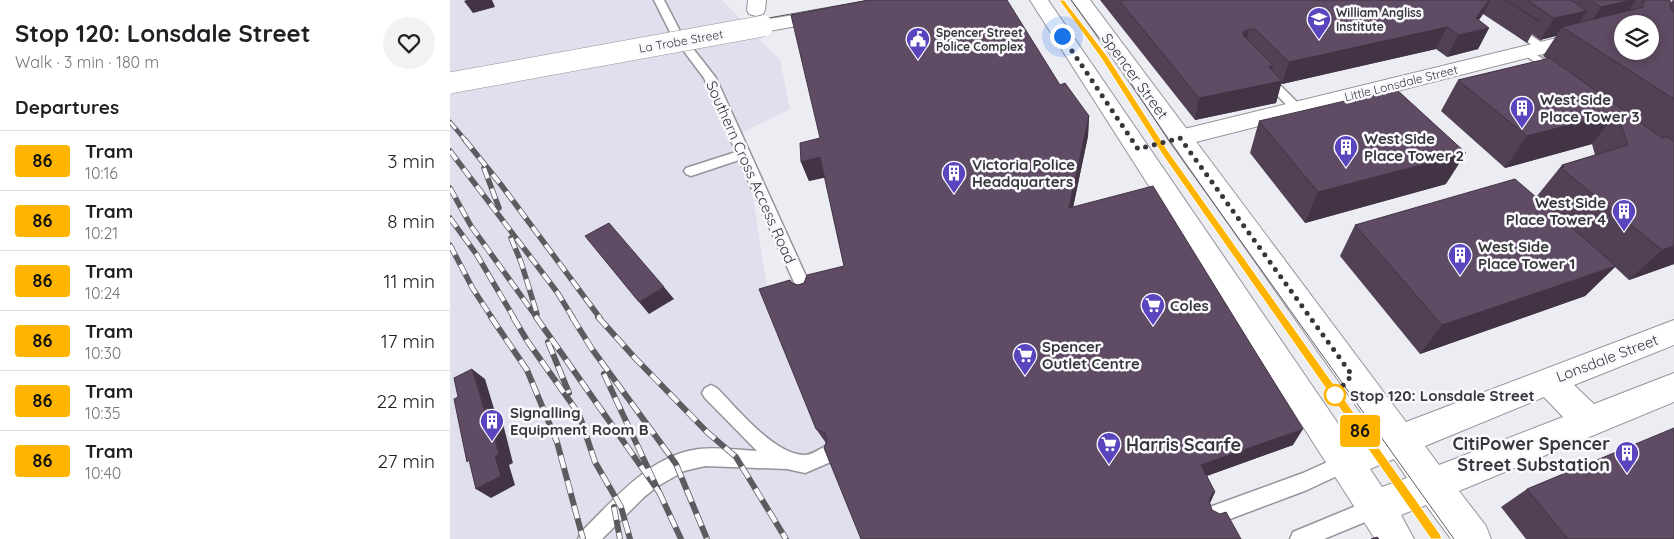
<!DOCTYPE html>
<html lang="en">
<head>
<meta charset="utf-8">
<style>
	:root { --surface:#fff; --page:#f2f2f2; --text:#202124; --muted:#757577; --line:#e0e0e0 }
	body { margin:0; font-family:Quicksand,sans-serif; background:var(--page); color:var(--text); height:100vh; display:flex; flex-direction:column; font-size:19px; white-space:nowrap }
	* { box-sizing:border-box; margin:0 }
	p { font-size:16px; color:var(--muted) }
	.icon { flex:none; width:28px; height:28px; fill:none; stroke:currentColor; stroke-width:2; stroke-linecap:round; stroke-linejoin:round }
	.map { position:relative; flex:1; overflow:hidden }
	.drawer { display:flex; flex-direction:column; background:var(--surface); width:450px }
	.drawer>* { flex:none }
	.badge { padding:0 10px; border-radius:4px; font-size:18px; line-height:32px }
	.tools { position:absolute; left:1164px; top:15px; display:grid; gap:10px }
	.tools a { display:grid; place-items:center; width:45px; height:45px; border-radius:50%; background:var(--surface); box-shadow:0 2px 12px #0003; font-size:25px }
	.you { position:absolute; width:25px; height:25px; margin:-12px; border:4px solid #fff; border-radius:50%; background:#1a73e8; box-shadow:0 0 0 8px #1a73e833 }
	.map>.badge { position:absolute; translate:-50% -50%; box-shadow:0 0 0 2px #fff }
	h2 { padding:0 15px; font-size:19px; line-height:45px }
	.round { display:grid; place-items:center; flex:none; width:52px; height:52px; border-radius:26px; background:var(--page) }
	.overview { display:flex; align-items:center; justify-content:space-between; height:85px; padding:0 15px }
	h1 { font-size:24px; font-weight:700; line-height:38px }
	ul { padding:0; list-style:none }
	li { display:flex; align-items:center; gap:15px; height:60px; padding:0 15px; border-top:1px solid var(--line) }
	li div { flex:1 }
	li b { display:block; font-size:19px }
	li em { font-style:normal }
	li .badge { min-width:55px; font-weight:700; text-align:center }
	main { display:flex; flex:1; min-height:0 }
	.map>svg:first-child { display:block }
	.built { fill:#e0dfee }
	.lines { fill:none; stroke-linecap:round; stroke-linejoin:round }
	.lane-casing { stroke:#939399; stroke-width:3 }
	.street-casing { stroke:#939399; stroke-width:2 }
	.secondary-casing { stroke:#939399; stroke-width:2 }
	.lane { fill:#fff; fill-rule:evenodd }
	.street { fill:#fff; fill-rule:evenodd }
	.secondary { fill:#fff; fill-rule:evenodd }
	.tram { stroke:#5c5c60; stroke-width:1 }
	.rail-far2-casing { stroke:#5c5c60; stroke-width:4.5 }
	.rail-far1-casing { stroke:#5c5c60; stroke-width:5.5 }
	.rail-casing { stroke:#5c5c60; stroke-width:6 }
	.rail-far2 { stroke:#fafafe; stroke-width:3; stroke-dasharray:9; stroke-linecap:butt }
	.rail-far1 { stroke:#fafafe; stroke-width:4; stroke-dasharray:11; stroke-linecap:butt }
	.rail { stroke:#fafafe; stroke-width:4.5; stroke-dasharray:13; stroke-linecap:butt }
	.secondary-bridge-casing { stroke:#939399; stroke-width:22; stroke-linecap:butt }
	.secondary-bridge { stroke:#fff; stroke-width:21 }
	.wall { fill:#524055 }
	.shaded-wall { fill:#423445 }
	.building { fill:#5f4b63; stroke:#423445; fill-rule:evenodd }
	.line { fill:#ffb500; stroke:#fff }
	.walk { stroke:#37373a; stroke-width:5; stroke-dasharray:0 9 }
	.stop-dot { fill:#fff; stroke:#ffb500; stroke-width:2.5 }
	.labels { text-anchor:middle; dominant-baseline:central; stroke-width:5; stroke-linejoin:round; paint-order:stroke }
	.far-poi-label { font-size:12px; font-weight:bold; fill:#37373a; stroke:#fafafe; text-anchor:start }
	.far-street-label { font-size:12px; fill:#37373a; stroke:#fafafe }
	.street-label { font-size:15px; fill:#37373a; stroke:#fafafe }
	.poi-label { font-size:15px; font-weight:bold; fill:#37373a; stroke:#fafafe; text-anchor:start }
	.stop-label { font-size:15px; font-weight:bold; fill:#37373a; stroke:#fafafe; text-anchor:start }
	.near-poi-label { font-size:18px; font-weight:bold; fill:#37373a; stroke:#fafafe; text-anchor:end }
</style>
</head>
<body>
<main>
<section class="drawer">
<div class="overview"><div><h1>Stop 120: Lonsdale Street</h1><p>Walk · 3 min · 180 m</p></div><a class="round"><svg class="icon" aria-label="heart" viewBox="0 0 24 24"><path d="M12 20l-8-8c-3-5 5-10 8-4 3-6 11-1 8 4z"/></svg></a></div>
<h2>Departures</h2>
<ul>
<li><span class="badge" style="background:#ffb500;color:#111">86</span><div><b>Tram</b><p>10:16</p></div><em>3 min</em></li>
<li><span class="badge" style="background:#ffb500;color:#111">86</span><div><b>Tram</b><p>10:21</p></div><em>8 min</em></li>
<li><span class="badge" style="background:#ffb500;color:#111">86</span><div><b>Tram</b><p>10:24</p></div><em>11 min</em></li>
<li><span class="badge" style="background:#ffb500;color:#111">86</span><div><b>Tram</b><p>10:30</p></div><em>17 min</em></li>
<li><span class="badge" style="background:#ffb500;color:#111">86</span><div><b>Tram</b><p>10:35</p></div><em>22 min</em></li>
<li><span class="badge" style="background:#ffb500;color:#111">86</span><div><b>Tram</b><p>10:40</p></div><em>27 min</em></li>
</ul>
</section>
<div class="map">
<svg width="1224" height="539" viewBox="0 0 1224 539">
	<rect width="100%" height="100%" fill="#ececf3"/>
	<path class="built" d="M 0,0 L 272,0 L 330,60 L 340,109 L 293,132 L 320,307 L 415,539 L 0,539 Z"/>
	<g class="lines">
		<g class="lane-casing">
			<path id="lane" d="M 204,0 L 214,0 L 231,33 L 266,78 L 365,296 L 362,300 L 357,302 L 352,300 L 289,160 L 241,176 L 236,174 L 234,171 L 236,168 L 286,152 L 254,78 L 221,34 Z
				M 1064,24 L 1097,46 L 1098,48 L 1097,50 L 1089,50 L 1060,29 L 1059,27 L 1060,25 Z
				M 1077,49 L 1111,70 L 1113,72 L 1111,74 L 1103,74 L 1073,54 L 1071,52 Z
				M 815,73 L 819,74 L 851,106 L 853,109 L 851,112 L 843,112 L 811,78 L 809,76 Z
				M 261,385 L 267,388 C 286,407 325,456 355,455 C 362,455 369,449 376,446 L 383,449 L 385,455 L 383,461 L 355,473 L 337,469 L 255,466 L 234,471 L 208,486 L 194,497 L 152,539 L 128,539 L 131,532 C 164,500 200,455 249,449 C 267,447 288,450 307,451 L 255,398 L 252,393 L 255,388 Z
				M 895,454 L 902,457 L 904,463 L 902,469 L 857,490 L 764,525 L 757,522 L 754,515 L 757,508 L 853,473 Z
				M 925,498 L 932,501 L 935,508 L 932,515 L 874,539 L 840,539 L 843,532 Z"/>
		</g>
		<g class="street-casing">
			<path id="street" d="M 1172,22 L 1178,24 L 1172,24 L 1172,34 L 730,146 L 722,143 L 718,138 L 722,133 L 730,130 Z"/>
		</g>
		<g class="secondary-casing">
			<path id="secondary" d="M 298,0 L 316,0 L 315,10 L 313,14 L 306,16 L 299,14 L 297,10 Z
				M 580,0 L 598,0 L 902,444 L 926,434 L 622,0 L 640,0 L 956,422 L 1224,320 L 1224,345 L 1124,385 L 1144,404 L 1224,373 L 1224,402 L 1009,491 L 1036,526 L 1041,539 L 1001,539 L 976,505 L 951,515 L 964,539 L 925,539 ZM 1094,397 L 1113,417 L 989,465 L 975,446 ZM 944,459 L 957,478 L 932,487 L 920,469 Z
				M 380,9 L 387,11 L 389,15 L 387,19 L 313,32 L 306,30 L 303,26 L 306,22 L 313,20 Z"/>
		</g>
		<use href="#lane" class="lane"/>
		<use href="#street" class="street"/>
		<use href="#secondary" class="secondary"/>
		<path class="tram" d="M 612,0 L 654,57 L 715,153 L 986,539
			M 621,0 L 669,65 L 719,141 L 1004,539
			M 0,75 L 419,0"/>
		<g class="rail-far2-casing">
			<path id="rail-far2" d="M 0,122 L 16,141"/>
		</g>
		<g class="rail-far1-casing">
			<path id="rail-far1" d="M 15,140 L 52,186 L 150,318
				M 0,151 L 107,292 L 123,318
				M 34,168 L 49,208
				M 0,188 L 21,226 L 87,318
				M 0,218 L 27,255 L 64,318
				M 61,238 L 71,262 L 87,314
				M 0,245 L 23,289 L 42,318"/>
		</g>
		<g class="rail-casing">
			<path id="rail" d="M 41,317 L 77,370 L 107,442 L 133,539
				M 63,317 L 78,342 L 129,414 L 145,462 L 171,507 L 180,539
				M 86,317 L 209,492
				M 122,317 L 142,349 L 226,464 L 257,539
				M 148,317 L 185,358 L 257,432 L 286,457 L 336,539
				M 98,342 L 119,393
				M 154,374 L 231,539
				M 164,507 L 170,539"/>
		</g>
		<use href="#rail-far2" class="rail-far2"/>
		<use href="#rail-far1" class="rail-far1"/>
		<use href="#rail" class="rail"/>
		<g class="secondary-bridge-casing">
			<path id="secondary-bridge" d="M 0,83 L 313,26"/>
		</g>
		<use href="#secondary-bridge" class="secondary-bridge"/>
	</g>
	<path class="wall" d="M 650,0 L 1220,0 L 1220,3 L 1223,0 L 1224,0 L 1224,264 L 1179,280 L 1165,267 L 1135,296 L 970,354 L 890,256 L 905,225 L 1088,198 L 1088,197 L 1087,196 L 1112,165 L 1145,155 L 1142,144 L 1055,168 L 991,111 L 1008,80 L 1097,59 L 1093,56 L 1106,36 L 1090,40 L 1082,34 L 1077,43 L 1033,14 L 1029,20 L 1039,28 L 1028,49 L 997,57 L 986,49 L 832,84 L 831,83 L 826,103 L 745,120 Z
		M 610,85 L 639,116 L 638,136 L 623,207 L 843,445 L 757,476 L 765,492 L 760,503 L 762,510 L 791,539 L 376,443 L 366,429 L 342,283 L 348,285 L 394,266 L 375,177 L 359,181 L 351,162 Z
		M 809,121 L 996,184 L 855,223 L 800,153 Z
		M 1077,489 L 1224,539 L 1076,539 L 1051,507 Z"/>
	<path class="shaded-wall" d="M 17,0 L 42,0 L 45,7 L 23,13 L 14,1 Z
		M 1039,0 L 1040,0 L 1033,14 L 1020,32 L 1039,28 L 1028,49 L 997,57 L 1008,35 Z
		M 1182,0 L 1186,0 L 1172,20 L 1137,29 L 1151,7 Z
		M 1137,11 L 1123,32 L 1112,27 L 1106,36 L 1090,40 L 1104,18 Z
		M 997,27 L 986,49 L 832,84 L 839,62 Z
		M 799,29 L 794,50 L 788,53 L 793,32 Z
		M 823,65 L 818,84 L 832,81 L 826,103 L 745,120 L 749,98 L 819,67 Z
		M 1167,112 L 1142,144 L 1055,168 L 1077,136 Z
		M 639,116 L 638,136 L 619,227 L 619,208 Z
		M 1016,153 L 996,184 L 855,223 L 868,192 Z
		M 370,157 L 378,177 L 359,181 L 351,162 Z
		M 1224,246 L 1224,264 L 1179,280 L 1212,250 Z
		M 1166,266 L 1135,296 L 970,354 L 992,325 Z
		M 214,287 L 224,299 L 199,314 L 189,302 Z
		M 22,369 L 35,379 L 45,412 L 51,416 L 63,463 L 59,465 L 65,485 L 41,498 L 26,489 L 34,409 Z
		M 853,429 L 843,445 L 745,480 L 751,465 Z
		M 765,492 L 759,505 L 755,507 L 762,494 Z"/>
	<path class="building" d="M 419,0 L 557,0 L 610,85 L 615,83 L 639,116 L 619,208 L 703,186 L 853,429 L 751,465 L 765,492 L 762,494 L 759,501 L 762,510 L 770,514 L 776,512 L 791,539 L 411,539 L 374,448 L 377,440 L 375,433 L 366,429 L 309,289 L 340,280 L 342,283 L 348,285 L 354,283 L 357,275 L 394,266 L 370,157 L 351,162 L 350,143 L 370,138 L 341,15 Z
		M 669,0 L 1039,0 L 1026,18 L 1039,28 L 1008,35 L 997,27 L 839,62 L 806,30 L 799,29 L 793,32 L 793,35 L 823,65 L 819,67 L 832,81 L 749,98 Z
		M 1055,0 L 1058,0 L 1090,22 Z
		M 1077,0 L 1121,0 L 1137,11 L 1104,18 Z
		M 1140,0 L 1182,0 L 1151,7 Z
		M 1194,0 L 1220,0 L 1221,10 L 1224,11 L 1224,99 L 1112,27 L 1193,7 ZM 1172,24 L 1200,24 L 1200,51 L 1172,51 Z
		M 1100,58 L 1212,138 L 1218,137 L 1224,141 L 1224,246 L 1212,250 L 1111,168 L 1114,167 L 1112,165 L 1178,145 L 1167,112 L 1077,136 L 1008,80 Z
		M 946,89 L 1016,153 L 868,192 L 809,121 Z
		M 1065,179 L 1166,266 L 992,325 L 905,225 Z
		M 159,223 L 214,287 L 189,302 L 135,236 Z
		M 22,369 L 34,409 L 38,407 L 49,455 L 45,456 L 51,476 L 26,489 L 19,460 L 17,462 L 4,399 L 8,397 L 4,378 Z
		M 1224,428 L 1224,539 L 1118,539 L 1077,489 Z
		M 927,537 L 929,539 L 921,539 Z"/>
	<path class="line" d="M 609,0 L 614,0 L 658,57 L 718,151 L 990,534 L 992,539 L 981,539 L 712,154 L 651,58 Z"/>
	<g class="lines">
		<path class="walk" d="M 612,36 L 688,149 L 730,138 L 902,375 L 885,395"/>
	</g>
	<defs>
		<g id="university-pin" transform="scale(1.25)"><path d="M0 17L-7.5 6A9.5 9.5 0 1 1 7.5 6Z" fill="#5b45be" stroke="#fafafe"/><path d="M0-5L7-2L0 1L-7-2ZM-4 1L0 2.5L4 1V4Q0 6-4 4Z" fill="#fff"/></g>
		<g id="civic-pin" transform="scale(1.25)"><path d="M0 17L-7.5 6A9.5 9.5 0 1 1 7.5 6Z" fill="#5b45be" stroke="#fafafe"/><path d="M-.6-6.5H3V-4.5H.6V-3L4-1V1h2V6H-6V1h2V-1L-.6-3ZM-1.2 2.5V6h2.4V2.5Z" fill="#fff"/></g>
		<g id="building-pin" transform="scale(1.25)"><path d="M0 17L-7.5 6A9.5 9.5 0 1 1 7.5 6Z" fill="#5b45be" stroke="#fafafe"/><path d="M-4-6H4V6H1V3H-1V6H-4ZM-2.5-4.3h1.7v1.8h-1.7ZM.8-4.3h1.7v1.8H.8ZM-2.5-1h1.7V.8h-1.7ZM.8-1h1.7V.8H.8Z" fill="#fff"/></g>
		<g id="supermarket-pin" transform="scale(1.25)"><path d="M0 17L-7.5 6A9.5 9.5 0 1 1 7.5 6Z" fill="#5b45be" stroke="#fafafe"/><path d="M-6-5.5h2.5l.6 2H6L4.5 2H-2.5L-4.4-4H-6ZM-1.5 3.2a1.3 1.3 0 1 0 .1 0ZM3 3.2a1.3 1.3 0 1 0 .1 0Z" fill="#fff"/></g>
	</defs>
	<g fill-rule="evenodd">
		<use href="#university-pin" x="869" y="19"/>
		<use href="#civic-pin" x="468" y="39"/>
		<use href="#building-pin" x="1072" y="108"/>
		<use href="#building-pin" x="896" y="147"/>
		<use href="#building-pin" x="504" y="173"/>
		<use href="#building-pin" x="1174" y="211"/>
		<use href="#building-pin" x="1010" y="255"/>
		<use href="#supermarket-pin" x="703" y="305"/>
		<use href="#supermarket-pin" x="575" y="355"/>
		<use href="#building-pin" x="42" y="421"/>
		<use href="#supermarket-pin" x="659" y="444"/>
		<use href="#building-pin" x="1177" y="453"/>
	</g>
	<circle class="stop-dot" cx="885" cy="395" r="10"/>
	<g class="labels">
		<g class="far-poi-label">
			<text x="886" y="12">William Angliss<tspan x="886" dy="14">Institute</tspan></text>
			<text x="486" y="32">Spencer Street<tspan x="486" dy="14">Police Complex</tspan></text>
		</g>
		<g class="far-street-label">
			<text transform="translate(231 41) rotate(-10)">La Trobe Street</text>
			<text transform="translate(951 83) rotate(-14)">Little Lonsdale Street</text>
		</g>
		<g class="street-label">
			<text transform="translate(685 76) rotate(54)">Spencer Street</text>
			<text transform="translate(301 172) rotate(66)">Southern Cross Access Road</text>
			<text transform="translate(1157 358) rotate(-21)">Lonsdale Street</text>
		</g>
		<g class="poi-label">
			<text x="1090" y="99">West Side<tspan x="1090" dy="17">Place Tower 3</tspan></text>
			<text x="914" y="138">West Side<tspan x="914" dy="17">Place Tower 2</tspan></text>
			<text x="522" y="164">Victoria Police<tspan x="522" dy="17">Headquarters</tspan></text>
			<text x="1156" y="202" text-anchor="end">West Side<tspan x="1156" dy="17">Place Tower 4</tspan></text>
			<text x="1028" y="246">West Side<tspan x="1028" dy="17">Place Tower 1</tspan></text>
			<text x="720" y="305">Coles</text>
			<text x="592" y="346">Spencer<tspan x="592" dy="17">Outlet Centre</tspan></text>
			<text x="60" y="412">Signalling<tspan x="60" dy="17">Equipment Room B</tspan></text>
		</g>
		<g class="stop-label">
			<text x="900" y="395">Stop 120: Lonsdale Street</text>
		</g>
		<g class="near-poi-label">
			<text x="1160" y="443">CitiPower Spencer<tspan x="1160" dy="21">Street Substation</tspan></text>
			<text x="676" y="444" text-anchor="start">Harris Scarfe</text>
		</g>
	</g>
</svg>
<div class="tools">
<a><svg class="icon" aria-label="layers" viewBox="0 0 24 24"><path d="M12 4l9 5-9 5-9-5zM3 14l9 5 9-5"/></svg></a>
</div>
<div class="you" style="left:612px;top:36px"></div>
<b class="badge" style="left:910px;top:431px;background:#ffb500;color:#111">86</b>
</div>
</main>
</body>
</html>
